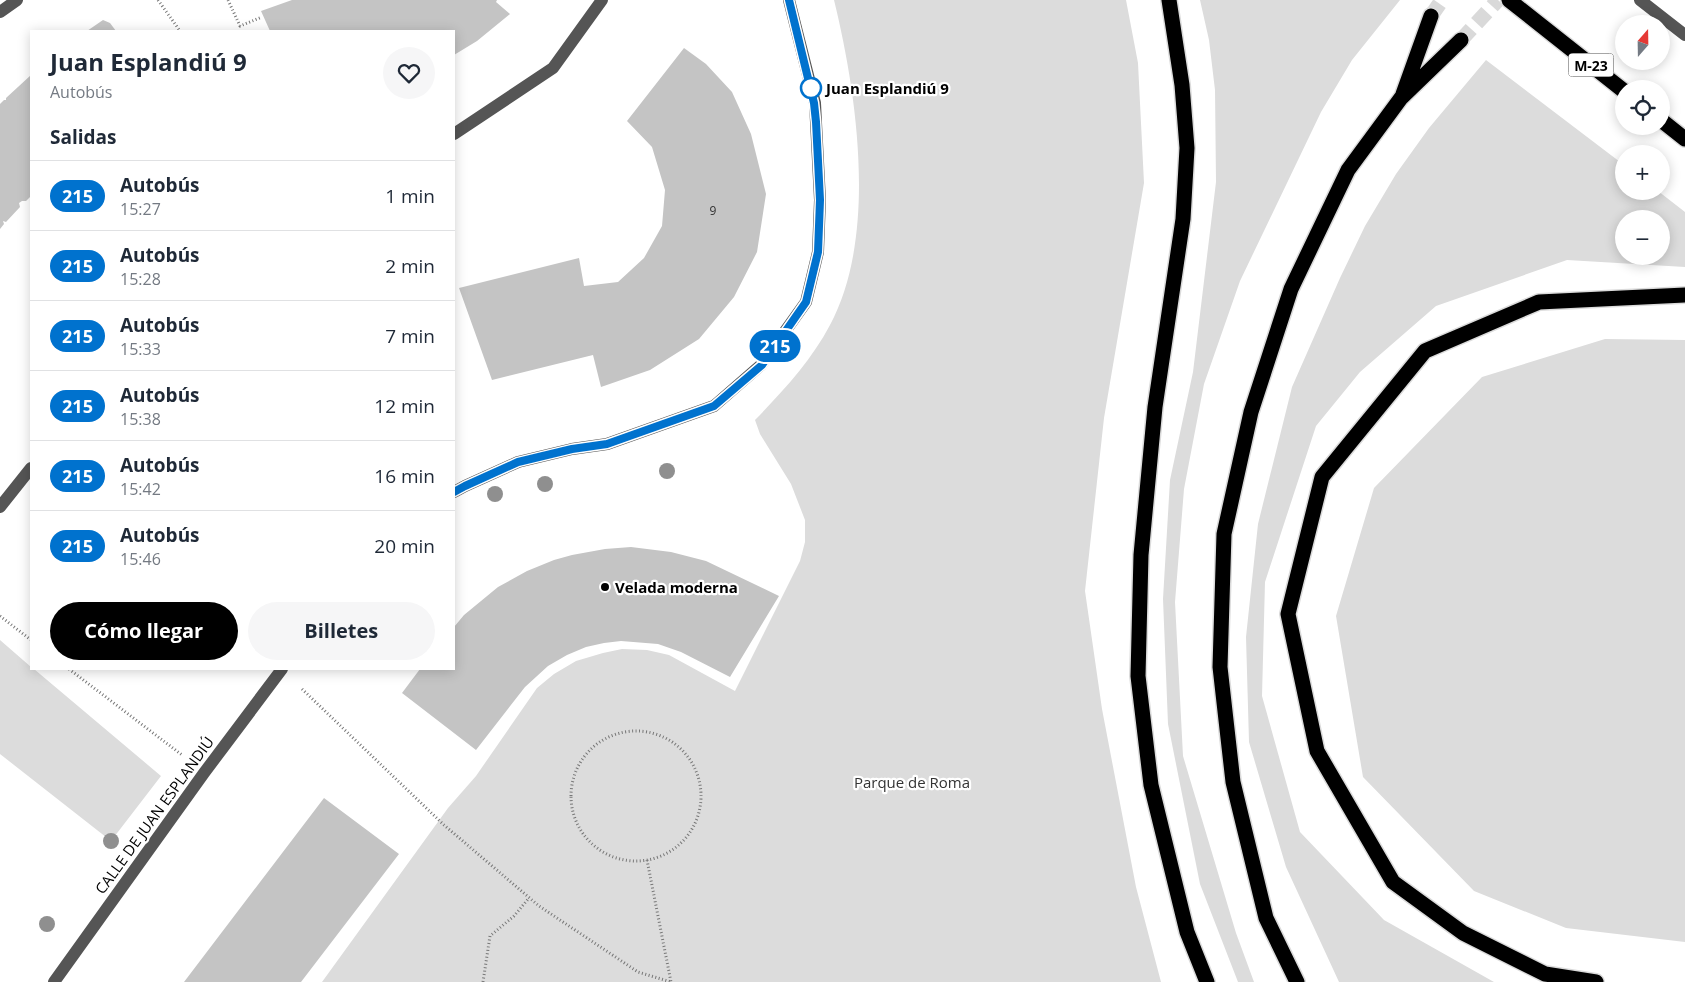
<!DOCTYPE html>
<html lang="es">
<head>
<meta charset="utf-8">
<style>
	:root { --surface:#fff; --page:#f6f6f7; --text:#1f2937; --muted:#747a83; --line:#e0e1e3; --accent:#000 }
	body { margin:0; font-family:"Open Sans",sans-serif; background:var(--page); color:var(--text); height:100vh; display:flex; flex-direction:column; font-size:19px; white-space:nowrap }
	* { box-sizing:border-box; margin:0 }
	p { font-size:16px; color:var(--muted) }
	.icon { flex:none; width:28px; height:28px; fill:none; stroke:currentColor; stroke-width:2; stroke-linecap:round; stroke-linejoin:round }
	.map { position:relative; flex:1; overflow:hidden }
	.panel { position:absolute; left:30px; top:30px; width:425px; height:640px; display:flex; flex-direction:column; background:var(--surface); border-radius:0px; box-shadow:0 2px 12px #0003 }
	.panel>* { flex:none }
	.badge { padding:0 10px; border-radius:16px; font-size:18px; line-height:32px }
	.needle { width:32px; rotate:20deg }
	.controls { position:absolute; left:1615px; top:15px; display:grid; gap:10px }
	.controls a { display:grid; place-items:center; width:55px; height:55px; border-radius:50%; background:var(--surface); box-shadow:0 2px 12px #0003; font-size:25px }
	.map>.badge { position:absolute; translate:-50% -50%; box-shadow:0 0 0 2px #fff }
	h2 { padding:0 20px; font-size:19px; line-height:45px }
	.round { display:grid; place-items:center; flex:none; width:52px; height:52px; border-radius:26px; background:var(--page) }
	.headline { display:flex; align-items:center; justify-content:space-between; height:85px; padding:0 20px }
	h1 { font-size:24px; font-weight:700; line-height:38px }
	.cta { display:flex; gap:10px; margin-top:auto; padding:10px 20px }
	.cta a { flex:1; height:58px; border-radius:30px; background:var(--accent); color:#fff; font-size:20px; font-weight:700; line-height:58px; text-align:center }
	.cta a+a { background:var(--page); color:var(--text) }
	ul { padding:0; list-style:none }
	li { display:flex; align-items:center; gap:15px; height:70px; padding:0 20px; border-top:1px solid var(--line) }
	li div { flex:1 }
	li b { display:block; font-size:19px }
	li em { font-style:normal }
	li .badge { min-width:55px; font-weight:700; text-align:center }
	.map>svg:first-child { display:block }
	.green { fill:#dcdcdc; fill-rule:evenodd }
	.building { fill:#c4c4c4 }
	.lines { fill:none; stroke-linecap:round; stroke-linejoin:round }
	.highway-tunnel { stroke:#d9d9d9; stroke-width:15; stroke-dasharray:15 8; stroke-linecap:butt }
	.highway-casing { stroke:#dbdbdb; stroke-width:18 }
	.path { stroke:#777; stroke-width:3; stroke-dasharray:1 2.5; stroke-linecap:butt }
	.minor { stroke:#555; stroke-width:12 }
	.highway { stroke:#000; stroke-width:15 }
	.tree { fill:#8f8f8f }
	.line-casing { stroke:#fff; stroke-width:11 }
	.line { stroke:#0072ce; stroke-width:8 }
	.stop-dot { fill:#fff; stroke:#0072ce; stroke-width:2.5 }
	.poi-dot { fill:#000; stroke:#fff; stroke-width:2 }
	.labels { text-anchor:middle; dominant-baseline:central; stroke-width:4.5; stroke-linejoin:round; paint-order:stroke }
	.number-label { font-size:12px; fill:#313131 }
	.shield { fill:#fff; stroke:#4c4c4c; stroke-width:1 }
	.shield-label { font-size:14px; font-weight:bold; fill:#000 }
	.stop-label { font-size:15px; font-weight:bold; fill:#000; stroke:#fff; text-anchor:start }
	.poi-label { font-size:15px; font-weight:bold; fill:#000; stroke:#fff; text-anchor:start }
	.park-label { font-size:15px; fill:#333; stroke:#fff }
	.street-label { font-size:15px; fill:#000; stroke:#fff }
</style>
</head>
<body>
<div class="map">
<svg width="1685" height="982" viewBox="0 0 1685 982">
	<rect width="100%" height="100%" fill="#fff"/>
	<path class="green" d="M 834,0 L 1126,0 L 1138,63 L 1144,183 L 1104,418 L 1085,591 L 1102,709 L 1136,887 L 1161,982 L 322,982 L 448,808 L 476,776 L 537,688 L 554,674 L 576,661 L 603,653 L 622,649 L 647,650 L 669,655 L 735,691 L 800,561 L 805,542 L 805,520 L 791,484 L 760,434 L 755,420 C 783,391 811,361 830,325 C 878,236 857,94 834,0 Z
		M 1200,0 L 1400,0 L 1352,60 L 1321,112 L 1240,281 L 1204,384 L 1184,489 L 1175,602 L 1183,756 L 1236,933 L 1254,982 L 1238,982 L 1200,884 L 1168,724 L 1163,599 L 1170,480 L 1193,372 L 1216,182 L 1215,90 L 1209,40 Z
		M 1486,60 L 1624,165 L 1624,191 L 1658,191 L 1685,212 L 1685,267 L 1567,260 L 1436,306 L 1360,372 L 1316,426 L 1265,582 L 1262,696 L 1300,832 L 1384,920 L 1494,982 L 1339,982 L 1286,867 L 1249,742 L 1246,637 L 1258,524 L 1292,387 L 1340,278 L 1365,226 L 1396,174 L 1429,128 ZM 1624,219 L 1661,219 L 1661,256 L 1624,256 Z
		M 1605,339 L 1685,340 L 1685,942 L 1566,928 L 1474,891 L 1363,777 L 1336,616 L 1374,488 L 1482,377 Z
		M 0,640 L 31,667 L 31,669 L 34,669 L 161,776 L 111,841 L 0,754 Z"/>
	<path class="building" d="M 292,0 L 497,0 L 496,2 L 510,14 L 477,41 L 454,55 L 454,31 L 270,31 L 261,11 Z
		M 103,20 L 110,23 L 116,31 L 87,31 Z
		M 684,48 L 706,64 L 732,92 L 751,134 L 766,194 L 757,252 L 734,297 L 699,339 L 650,370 L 601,387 L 593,355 L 492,380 L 459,288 L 579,258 L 584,286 L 618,282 L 644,258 L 662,226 L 665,190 L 652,147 L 627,121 Z
		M 31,75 L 31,196 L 26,201 L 22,201 L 19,203 L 20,207 L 6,222 L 3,221 L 4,224 L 0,229 L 0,104 L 4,100 L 6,100 L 6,98 Z
		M 631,547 L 671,552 L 706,561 L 779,596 L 730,677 L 681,652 L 658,644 L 621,641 L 604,643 L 586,647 L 567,655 L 548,666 L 525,687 L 476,750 L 402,693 L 420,669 L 454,669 L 454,627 L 464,615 L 498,587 L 527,571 L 554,560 L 572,555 L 605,549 Z
		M 324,798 L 399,854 L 301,982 L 184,982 Z"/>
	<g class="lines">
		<path class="highway-tunnel" d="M 1431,16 L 1442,0
			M 1461,40 L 1498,0"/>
		<g class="highway-casing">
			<path id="highway" d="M 1169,0 L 1182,85 L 1187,148 L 1183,219 L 1155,407 L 1141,555 L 1138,676 L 1151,785 L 1187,932 L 1207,982
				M 1509,0 L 1624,91
				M 1403,94 L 1431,16
				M 1661,120 L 1685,139
				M 1297,982 L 1266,918 L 1233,782 L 1220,667 L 1224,534 L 1251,412 L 1291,289 L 1348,170 L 1401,98 L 1461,40
				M 1596,982 L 1545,974 L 1463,933 L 1393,882 L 1317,751 L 1288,614 L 1322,477 L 1425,351 L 1539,302 L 1685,295"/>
		</g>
		<path class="path" d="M 158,0 L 180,31
			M 228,0 L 240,26 L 262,17
			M 0,616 L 31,640
			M 69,669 L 182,755
			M 302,689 L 444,825 L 539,906 L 638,972 L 671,982
			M571 796a65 65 0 1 1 130 0a65 65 0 1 1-130 0Z
			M 647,860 L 671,982
			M 483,982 L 490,936 L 514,916 L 529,898"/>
		<path class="minor" d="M 1640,0 L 1685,35
			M 0,12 L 17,0
			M 454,134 L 553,68 L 602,0
			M 454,492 L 465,486 L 518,462 L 572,449 L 607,444 L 714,406 L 761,365 L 806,302 L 818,252 L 820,200 L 815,103 L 789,0
			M 0,507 L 31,468
			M 54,982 L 204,773 L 282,669"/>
		<use href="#highway" class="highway"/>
	</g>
	<g class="tree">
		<circle cx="667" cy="471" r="8"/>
		<circle cx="545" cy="484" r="8"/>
		<circle cx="495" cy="494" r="8"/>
		<circle cx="111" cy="841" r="8"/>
		<circle cx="47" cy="924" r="8"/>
	</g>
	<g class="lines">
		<g class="line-casing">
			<path id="line" d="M 454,492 L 465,486 L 518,462 L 572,449 L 607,444 L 714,406 L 762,365 L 806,302 L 818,252 L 820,200 L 816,122 L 814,103 L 789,0"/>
		</g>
		<use href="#line" class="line"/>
	</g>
	<circle class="stop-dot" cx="811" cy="88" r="10"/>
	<circle class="poi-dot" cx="605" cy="587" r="5"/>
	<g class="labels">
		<g class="number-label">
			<text x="713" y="210">9</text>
		</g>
		<rect class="shield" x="1568.5" y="53.5" width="45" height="23" rx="4"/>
		<g class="shield-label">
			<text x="1591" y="65">M-23</text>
		</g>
		<g class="stop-label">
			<text x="826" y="88">Juan Esplandiú 9</text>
		</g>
		<g class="poi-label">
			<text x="615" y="587">Velada moderna</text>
		</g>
		<g class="park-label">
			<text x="912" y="782">Parque de Roma</text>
		</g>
		<g class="street-label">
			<text transform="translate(154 815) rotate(-54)">CALLE DE JUAN ESPLANDIÚ</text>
		</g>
	</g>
</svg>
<div class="controls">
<a><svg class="needle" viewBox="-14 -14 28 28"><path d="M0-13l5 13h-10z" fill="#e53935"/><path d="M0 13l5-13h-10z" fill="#747a83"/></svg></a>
<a><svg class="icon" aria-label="locate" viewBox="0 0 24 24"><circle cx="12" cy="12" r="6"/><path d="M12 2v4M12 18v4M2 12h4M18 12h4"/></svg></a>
<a>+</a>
<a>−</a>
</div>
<b class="badge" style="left:775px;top:346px;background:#0072ce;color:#fff">215</b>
<section class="panel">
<div class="headline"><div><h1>Juan Esplandiú 9</h1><p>Autobús</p></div><a class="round"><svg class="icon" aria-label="heart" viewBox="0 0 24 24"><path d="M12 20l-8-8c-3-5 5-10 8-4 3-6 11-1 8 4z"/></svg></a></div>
<h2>Salidas</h2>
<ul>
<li><span class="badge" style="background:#0072ce;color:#fff">215</span><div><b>Autobús</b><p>15:27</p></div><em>1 min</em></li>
<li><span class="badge" style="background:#0072ce;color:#fff">215</span><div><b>Autobús</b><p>15:28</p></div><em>2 min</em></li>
<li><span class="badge" style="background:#0072ce;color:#fff">215</span><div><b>Autobús</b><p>15:33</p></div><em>7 min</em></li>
<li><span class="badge" style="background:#0072ce;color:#fff">215</span><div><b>Autobús</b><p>15:38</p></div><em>12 min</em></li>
<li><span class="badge" style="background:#0072ce;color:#fff">215</span><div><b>Autobús</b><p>15:42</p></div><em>16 min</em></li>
<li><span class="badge" style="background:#0072ce;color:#fff">215</span><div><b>Autobús</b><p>15:46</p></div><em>20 min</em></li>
</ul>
<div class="cta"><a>Cómo llegar</a><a>Billetes</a></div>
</section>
</div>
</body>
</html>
